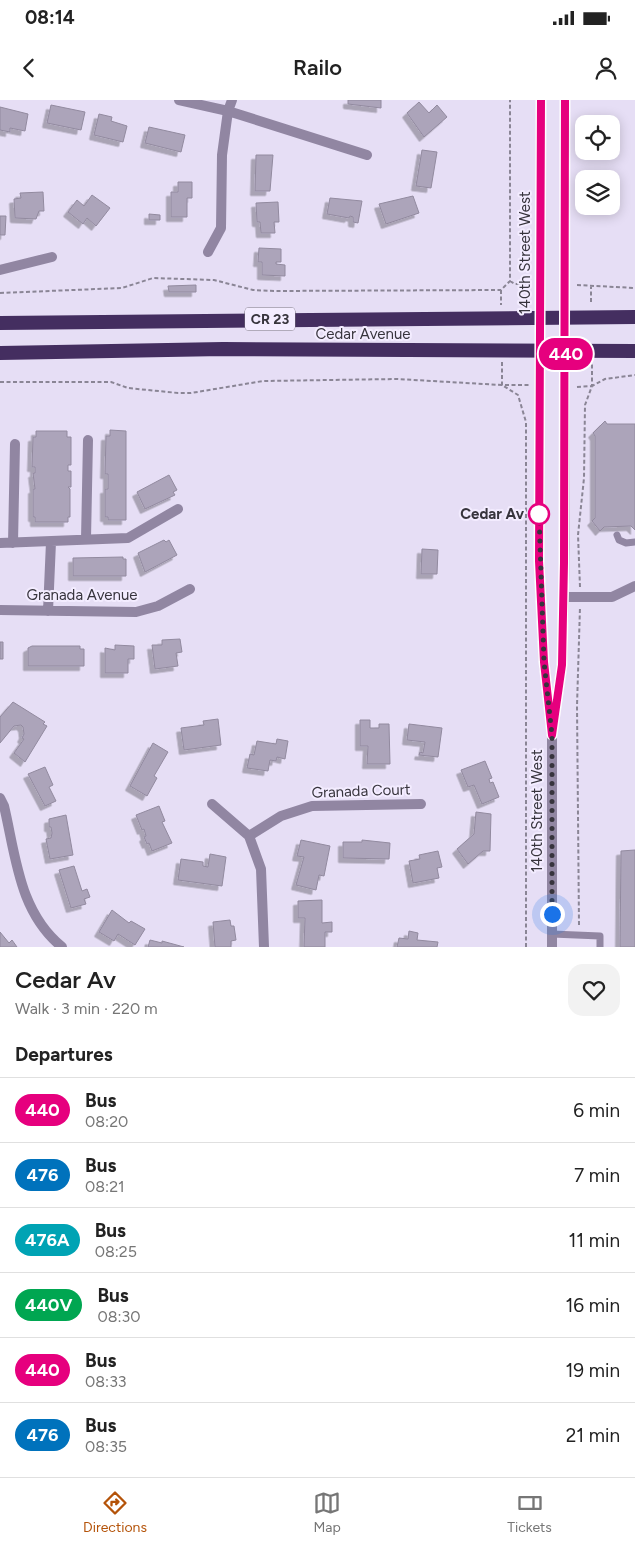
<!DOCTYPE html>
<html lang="en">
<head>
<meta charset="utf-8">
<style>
	:root { --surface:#fff; --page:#f2f2f2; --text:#222; --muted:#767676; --line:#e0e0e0; --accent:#b45309 }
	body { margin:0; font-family:Figtree,sans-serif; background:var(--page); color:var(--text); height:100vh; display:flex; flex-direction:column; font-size:19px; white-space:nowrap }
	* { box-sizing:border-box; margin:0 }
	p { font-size:16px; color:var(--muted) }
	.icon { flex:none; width:28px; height:28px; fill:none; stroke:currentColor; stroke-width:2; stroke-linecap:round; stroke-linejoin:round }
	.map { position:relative; height:847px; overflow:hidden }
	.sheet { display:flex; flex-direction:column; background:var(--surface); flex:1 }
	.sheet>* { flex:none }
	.badge { padding:0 10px; border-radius:16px; font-size:18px; line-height:32px }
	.fabs { position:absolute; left:575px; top:15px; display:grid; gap:10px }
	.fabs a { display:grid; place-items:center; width:45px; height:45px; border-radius:10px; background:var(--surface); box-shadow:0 2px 12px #0003; font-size:25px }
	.you { position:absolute; width:25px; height:25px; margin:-12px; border:4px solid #fff; border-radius:50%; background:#1a73e8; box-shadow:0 0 0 8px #1a73e833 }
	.map>.badge { position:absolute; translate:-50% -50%; box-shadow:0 0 0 2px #fff }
	h2 { padding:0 15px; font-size:19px; line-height:45px }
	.round { display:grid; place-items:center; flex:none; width:52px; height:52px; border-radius:15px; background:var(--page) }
	.head { display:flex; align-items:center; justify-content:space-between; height:85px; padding:0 15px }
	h1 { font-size:24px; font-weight:600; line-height:38px }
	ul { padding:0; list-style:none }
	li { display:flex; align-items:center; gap:15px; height:65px; padding:0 15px; border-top:1px solid var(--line) }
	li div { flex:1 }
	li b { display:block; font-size:19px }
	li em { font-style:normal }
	li .badge { min-width:55px; font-weight:700; text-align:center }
	.status { display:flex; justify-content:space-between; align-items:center; height:35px; padding:0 25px; background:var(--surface); direction:ltr }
	.status svg { height:14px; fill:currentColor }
	header { display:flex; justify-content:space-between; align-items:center; height:65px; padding:0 15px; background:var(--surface); font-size:22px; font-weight:600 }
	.dock { display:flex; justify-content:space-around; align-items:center; height:70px; border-top:1px solid var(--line); background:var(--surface); font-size:14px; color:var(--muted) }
	.dock a { display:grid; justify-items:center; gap:2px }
	.dock .selected { color:var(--accent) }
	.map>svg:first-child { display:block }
	.building { fill:#aca4ba; stroke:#928a9f; filter:url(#shadow) }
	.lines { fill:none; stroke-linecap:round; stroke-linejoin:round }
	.path { stroke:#8a8595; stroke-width:2; stroke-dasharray:4 2.5; stroke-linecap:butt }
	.service { stroke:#9186a2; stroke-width:7 }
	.minor { stroke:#9186a2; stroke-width:10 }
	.tertiary { stroke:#9186a2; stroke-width:10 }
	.trunk { stroke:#442e60; stroke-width:14 }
	.line-casing { stroke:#fff; stroke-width:11 }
	.line { stroke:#e6007e; stroke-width:8 }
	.walk { stroke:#37343d; stroke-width:5; stroke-dasharray:0 9 }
	.stop-dot { fill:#fff; stroke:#e6007e; stroke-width:2.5 }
	.labels { text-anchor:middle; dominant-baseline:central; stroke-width:4; stroke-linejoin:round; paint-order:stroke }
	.shield { fill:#f3ecff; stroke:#6f6b77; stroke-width:1 }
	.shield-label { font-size:14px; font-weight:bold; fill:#37343d }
	.street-label { font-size:15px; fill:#37343d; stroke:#f3ecff }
	.stop-label { font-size:15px; font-weight:bold; fill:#37343d; stroke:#f3ecff; text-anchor:end }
</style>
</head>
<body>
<div class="status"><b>08:14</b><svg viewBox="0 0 49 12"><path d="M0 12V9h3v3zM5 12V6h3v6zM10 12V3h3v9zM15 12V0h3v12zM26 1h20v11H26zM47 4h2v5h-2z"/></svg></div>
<header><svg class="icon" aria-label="back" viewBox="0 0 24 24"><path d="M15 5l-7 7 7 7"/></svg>Railo<svg class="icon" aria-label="person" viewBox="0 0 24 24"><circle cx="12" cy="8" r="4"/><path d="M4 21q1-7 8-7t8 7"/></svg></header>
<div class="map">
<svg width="635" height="847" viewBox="0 0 635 847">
	<defs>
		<filter id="shadow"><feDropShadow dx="-4.5" dy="4.5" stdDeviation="0" flood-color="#0004"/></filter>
	</defs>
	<rect width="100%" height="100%" fill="#e6def5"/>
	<path class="building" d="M 348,0 L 381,0 L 381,8 L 348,4 Z
		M 419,2 L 429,13 L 437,5 L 447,17 L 424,37 L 407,13 Z
		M 51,5 L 85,12 L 81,30 L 47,23 Z
		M 0,7 L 28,14 L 25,31 L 10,28 L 10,32 L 0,30 Z
		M 99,14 L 112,17 L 111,21 L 127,26 L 123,42 L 94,35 Z
		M 149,27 L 185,35 L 181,52 L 145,43 Z
		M 422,50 L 437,52 L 431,88 L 416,86 Z
		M 256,55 L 273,55 L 270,91 L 255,91 Z
		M 178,82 L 192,82 L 192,98 L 187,98 L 187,117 L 171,117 L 171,92 L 178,92 Z
		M 43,92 L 44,111 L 39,111 L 36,119 L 15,118 L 14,99 L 21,98 L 20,93 Z
		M 92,95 L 110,108 L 96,126 L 87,118 L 83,124 L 68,112 L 77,100 L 84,106 Z
		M 413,96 L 419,113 L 386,124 L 379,104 Z
		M 330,98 L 362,101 L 358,123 L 353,122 L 353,117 L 350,116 L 349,118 L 327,114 Z
		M 278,102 L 279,122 L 274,122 L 275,133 L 261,133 L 260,122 L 257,122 L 256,103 Z
		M 149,114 L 160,115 L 160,120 L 149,120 Z
		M 0,116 L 6,116 L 5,135 L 0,135 Z
		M 259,148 L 281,149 L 281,162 L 276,162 L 276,164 L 285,165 L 285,176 L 262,175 L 262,162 L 258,162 Z
		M 196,185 L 196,192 L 169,192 L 168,186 Z
		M 605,321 L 607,324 L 635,324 L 635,430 L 631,426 L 604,427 L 600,431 L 592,421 L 595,418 L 595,336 L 593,333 Z
		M 110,330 L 126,331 L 126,420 L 108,420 L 108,417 L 105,417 L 105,389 L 108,389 L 108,374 L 105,374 L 106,336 L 110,336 Z
		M 36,331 L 67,331 L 67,337 L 71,337 L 71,365 L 68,365 L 68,371 L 71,371 L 71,387 L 68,387 L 70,389 L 70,417 L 68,417 L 68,422 L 35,422 L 35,417 L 33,417 L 33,389 L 35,389 L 33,373 L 35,373 L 35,367 L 32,367 L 33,337 L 36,337 Z
		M 169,375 L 177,390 L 173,392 L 175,395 L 145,409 L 137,392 Z
		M 164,440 L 166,442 L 169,440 L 177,455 L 145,472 L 138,453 Z
		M 422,449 L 438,450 L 437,474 L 421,474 Z
		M 123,457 L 123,459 L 126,459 L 126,476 L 73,476 L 73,458 Z
		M 180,539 L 182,552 L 176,553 L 178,566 L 155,569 L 152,545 L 162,545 L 162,540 Z
		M 0,542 L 3,542 L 3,559 L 0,559 Z
		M 115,545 L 134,546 L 134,559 L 128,559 L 128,573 L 105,573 L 105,548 L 115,550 Z
		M 32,546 L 80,546 L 80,549 L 84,549 L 84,566 L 28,566 L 28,548 Z
		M 13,602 L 45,622 L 43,624 L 47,626 L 25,662 L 14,653 L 24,639 L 22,638 L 24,634 L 23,627 L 21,625 L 14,626 L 0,643 L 0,617 Z
		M 218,619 L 221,645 L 184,650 L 181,628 L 204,625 L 203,621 Z
		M 360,620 L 370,620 L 370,628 L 379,628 L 379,624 L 389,624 L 390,664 L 367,664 L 368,646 L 360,646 Z
		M 409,624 L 442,628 L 438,657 L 419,655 L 420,652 L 423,653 L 425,642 L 407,640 Z
		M 277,639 L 288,641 L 285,659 L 277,657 L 276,661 L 270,660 L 268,671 L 247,668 L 250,654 L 254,655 L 257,641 L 276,644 Z
		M 153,643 L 168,652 L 154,676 L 157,678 L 147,696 L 130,686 Z
		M 485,661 L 492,678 L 489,679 L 490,683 L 493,682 L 499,697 L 482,704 L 474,685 L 468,687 L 461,670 Z
		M 45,667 L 53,685 L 49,687 L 56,701 L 45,706 L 28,674 Z
		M 159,706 L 165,721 L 162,722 L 172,743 L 152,751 L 149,743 L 147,744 L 144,737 L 146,736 L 144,729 L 142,730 L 136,715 Z
		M 476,712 L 491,714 L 490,751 L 483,751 L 468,764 L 457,749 L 474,734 Z
		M 66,715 L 73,755 L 50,759 L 46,739 L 51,738 L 52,733 L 51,727 L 49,727 L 49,719 Z
		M 301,740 L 330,746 L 324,776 L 319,775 L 316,790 L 296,785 L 304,757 L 297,756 Z
		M 362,740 L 390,743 L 389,759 L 343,758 L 343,742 L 362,742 Z
		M 635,750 L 635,847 L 620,847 L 621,751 Z
		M 438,751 L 442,767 L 437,768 L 439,778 L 413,783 L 409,761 L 420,759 L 419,755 Z
		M 210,754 L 226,757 L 222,786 L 178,780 L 181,759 L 203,762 L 203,766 L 208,767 Z
		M 74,766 L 82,791 L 87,789 L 90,797 L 84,799 L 86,804 L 71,808 L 59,770 Z
		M 322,800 L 322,823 L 332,822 L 332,832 L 325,832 L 325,847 L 304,847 L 305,818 L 298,818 L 298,801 Z
		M 112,810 L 129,823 L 131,821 L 145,829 L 135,845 L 118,834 L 114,841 L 99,832 Z
		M 230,820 L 231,826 L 234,826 L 236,840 L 231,841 L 231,847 L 215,847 L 213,822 Z
		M 409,831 L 418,833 L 417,840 L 438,842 L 437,847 L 397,847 L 399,838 L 408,839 Z
		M 0,832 L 9,843 L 12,840 L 17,847 L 0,847 Z
		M 150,840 L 162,843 L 162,841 L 184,847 L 148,847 Z"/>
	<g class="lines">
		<path class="path" d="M 510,181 L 515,184 L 529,184
			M 577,185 L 635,188
			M 591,185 L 591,204
			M 501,190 L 501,205
			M 0,193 L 122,188 L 153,178 L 214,180 L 253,190 L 274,191 L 501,190 L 510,181 L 510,0
			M 502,262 L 502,285 L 530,285
			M 0,282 L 111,282 L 128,288 L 178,293 L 191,293 L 263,281 L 397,279 L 502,285 L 518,295 L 526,322 L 526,847
			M 577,287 L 592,286 L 592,264
			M 580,487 L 578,435 L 584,378 L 585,305 L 592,286 L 605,279 L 635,275
			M 579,825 L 577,606 L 580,507"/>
		<path class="service" d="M 617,435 L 619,440 L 626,443 L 635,442
			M 552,834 L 600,836 L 600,847"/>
		<path class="minor" d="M 179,0 L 228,11 L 367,55
			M 208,152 L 221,128 L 222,55 L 228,11 L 232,0
			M 0,170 L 52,157
			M 86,439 L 88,340
			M 0,443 L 128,438 L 178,409
			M 13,443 L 15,344
			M 564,497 L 612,497 L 635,486
			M 0,510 L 136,512 L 158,506 L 190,489
			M 48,511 L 51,442
			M 212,704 L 249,736 L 261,769 L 264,847
			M 249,736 L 281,716 L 312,706 L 421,704"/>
		<path class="tertiary" d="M 541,0 L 539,461 L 544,562 L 552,635 L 552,847
			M 554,619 L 562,565 L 565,445 L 565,0
			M 0,698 L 4,706 C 16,757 19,812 62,847"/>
		<path class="trunk" d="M 0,223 L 635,217
			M 0,253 L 223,249 L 635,251"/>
	</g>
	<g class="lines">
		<g class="line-casing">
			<path id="line" d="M 541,0 L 539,461 L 544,562 L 552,635 L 562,565 L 564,463 L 565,0"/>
		</g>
		<use href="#line" class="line"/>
		<path class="walk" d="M 539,414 L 544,562 L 552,635 L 552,814"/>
	</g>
	<circle class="stop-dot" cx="539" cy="414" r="10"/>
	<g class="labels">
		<rect class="shield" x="245" y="207.5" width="50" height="23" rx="4"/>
		<g class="shield-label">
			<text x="270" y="219">CR 23</text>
		</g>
		<g class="street-label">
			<text transform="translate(525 153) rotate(-90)">140th Street West</text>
			<text x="363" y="234">Cedar Avenue</text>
			<text x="82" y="495">Granada Avenue</text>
			<text transform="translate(361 691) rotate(-2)">Granada Court</text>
			<text transform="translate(537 711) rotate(-90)">140th Street West</text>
		</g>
		<g class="stop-label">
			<text x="524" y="414">Cedar Av</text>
		</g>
	</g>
</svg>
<div class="fabs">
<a><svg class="icon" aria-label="locate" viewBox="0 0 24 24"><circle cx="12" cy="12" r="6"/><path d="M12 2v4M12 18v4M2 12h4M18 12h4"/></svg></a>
<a><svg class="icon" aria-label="layers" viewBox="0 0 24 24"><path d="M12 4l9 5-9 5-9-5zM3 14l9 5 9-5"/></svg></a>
</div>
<div class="you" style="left:552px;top:814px"></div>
<b class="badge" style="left:566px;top:254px;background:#e6007e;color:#fff">440</b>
</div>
<section class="sheet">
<div class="head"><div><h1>Cedar Av</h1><p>Walk · 3 min · 220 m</p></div><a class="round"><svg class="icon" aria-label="heart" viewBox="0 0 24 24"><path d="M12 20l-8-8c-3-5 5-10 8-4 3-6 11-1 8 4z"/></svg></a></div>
<h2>Departures</h2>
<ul>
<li><span class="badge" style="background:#e6007e;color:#fff">440</span><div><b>Bus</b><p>08:20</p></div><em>6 min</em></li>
<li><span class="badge" style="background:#0072bc;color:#fff">476</span><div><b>Bus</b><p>08:21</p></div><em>7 min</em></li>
<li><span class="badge" style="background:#00a3b4;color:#fff">476A</span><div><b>Bus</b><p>08:25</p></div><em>11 min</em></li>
<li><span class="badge" style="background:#00a651;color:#fff">440V</span><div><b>Bus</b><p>08:30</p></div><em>16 min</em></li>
<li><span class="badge" style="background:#e6007e;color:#fff">440</span><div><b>Bus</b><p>08:33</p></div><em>19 min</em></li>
<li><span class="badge" style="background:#0072bc;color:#fff">476</span><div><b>Bus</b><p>08:35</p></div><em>21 min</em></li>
</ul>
</section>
<nav class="dock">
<a class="selected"><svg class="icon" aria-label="directions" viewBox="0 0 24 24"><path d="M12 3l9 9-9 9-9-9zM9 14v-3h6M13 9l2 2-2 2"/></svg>Directions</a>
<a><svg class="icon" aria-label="map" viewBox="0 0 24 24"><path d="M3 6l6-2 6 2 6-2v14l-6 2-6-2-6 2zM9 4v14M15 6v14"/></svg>Map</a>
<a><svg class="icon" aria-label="tickets" viewBox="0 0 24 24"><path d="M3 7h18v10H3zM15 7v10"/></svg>Tickets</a>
</nav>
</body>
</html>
